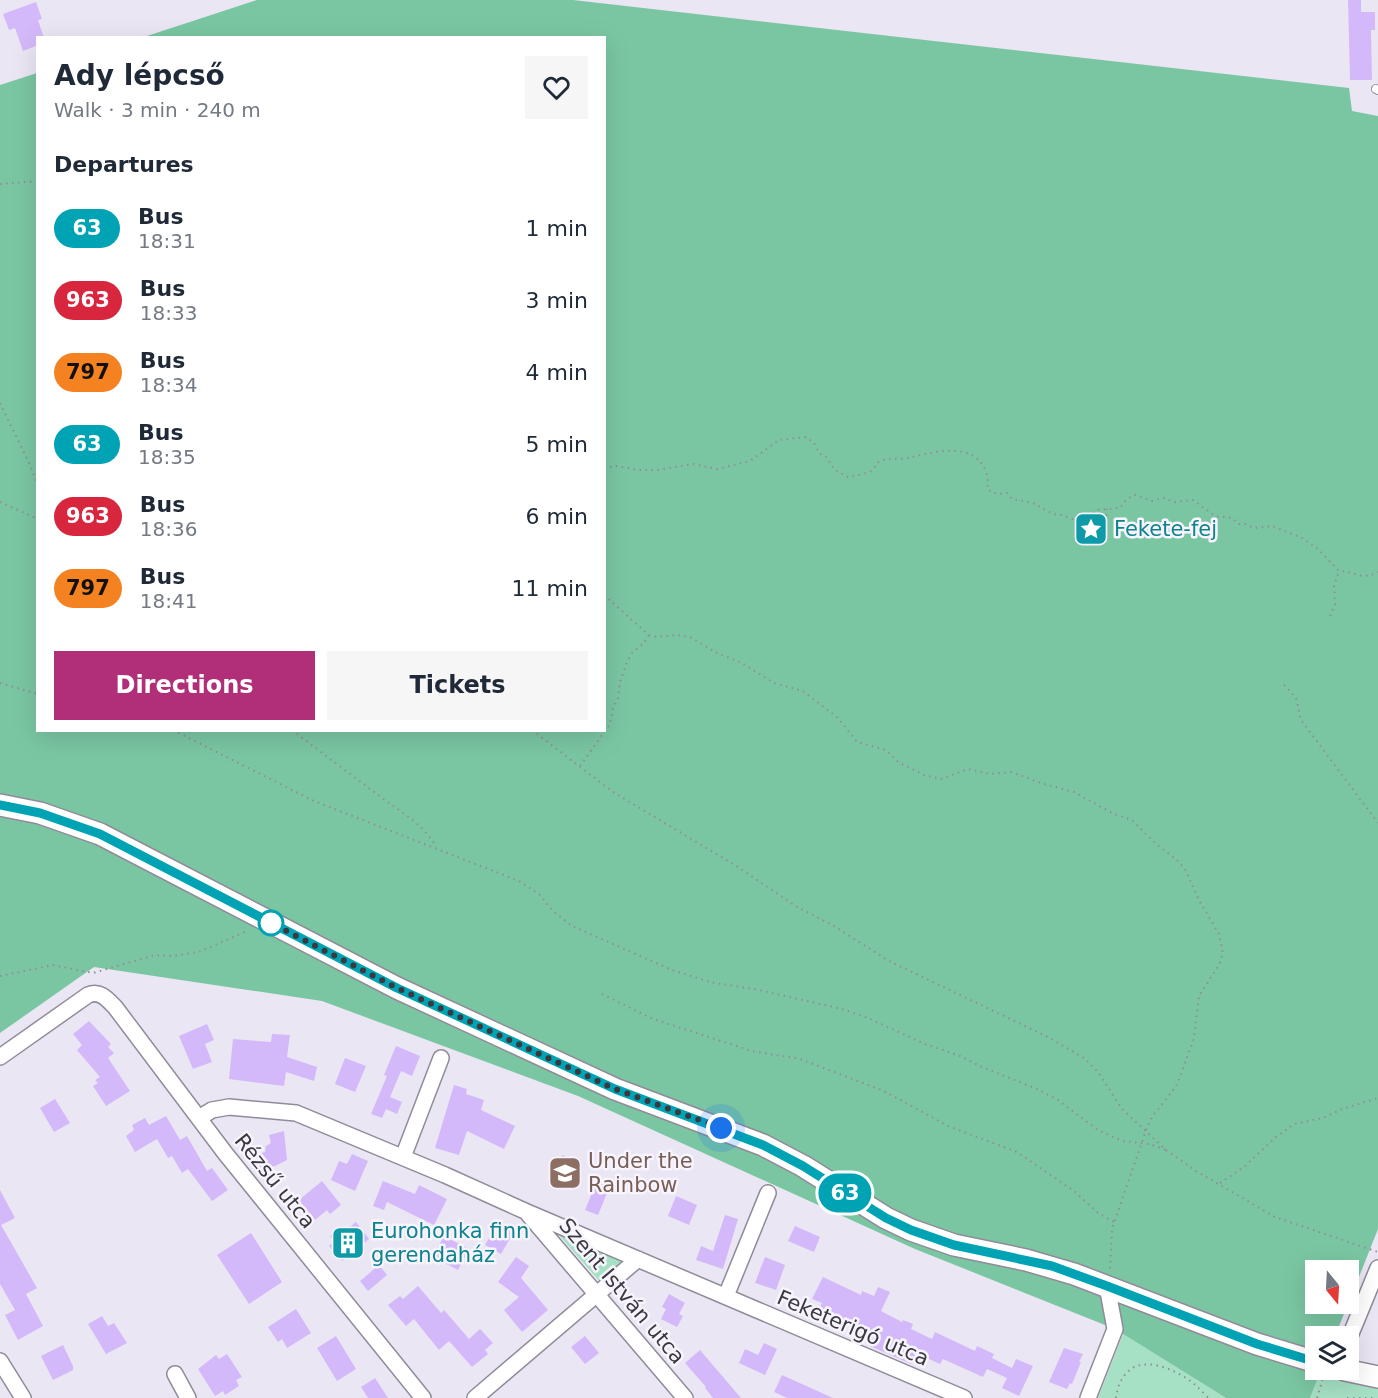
<!DOCTYPE html>
<html lang="en">
<head>
<meta charset="utf-8">
<style>
	:root { --surface:#fff; --page:#f6f6f7; --text:#1f2937; --muted:#747a83; --accent:#b12e78 }
	body { margin:0; font-family:"DejaVu Sans",sans-serif; background:var(--page); color:var(--text); height:100vh; display:flex; flex-direction:column; font-size:22px; white-space:nowrap }
	* { box-sizing:border-box; margin:0 }
	p { font-size:20px; color:var(--muted) }
	.icon { flex:none; width:33px; height:33px; fill:none; stroke:currentColor; stroke-width:2; stroke-linecap:round; stroke-linejoin:round }
	.map { position:relative; flex:1; overflow:hidden }
	.side { position:absolute; left:36px; top:36px; width:570px; height:696px; display:flex; flex-direction:column; background:var(--surface); border-radius:0px; box-shadow:0 6px 24px #0002 }
	.side>* { flex:none }
	.badge { padding:0 12px; border-radius:20px; font-size:21px; line-height:39px }
	.needle { width:39px; rotate:162deg }
	.controls { position:absolute; left:1305px; top:1260px; display:grid; gap:12px }
	.controls a { display:grid; place-items:center; width:54px; height:54px; border-radius:0px; background:var(--surface); box-shadow:0 6px 24px #0002; font-size:30px }
	.you { position:absolute; width:30px; height:30px; margin:-15px; border:4px solid #fff; border-radius:50%; background:#1a73e8; box-shadow:0 0 0 9px #1a73e833 }
	.map>.badge { position:absolute; translate:-50% -50%; box-shadow:0 0 0 3px #fff }
	h2 { padding:0 18px; font-size:22px; line-height:54px }
	.round { display:grid; place-items:center; flex:none; width:63px; height:63px; border-radius:0px; background:var(--page) }
	.head { display:flex; align-items:center; justify-content:space-between; height:102px; padding:0 18px }
	h1 { font-size:28px; font-weight:700; line-height:45px }
	.action { display:flex; gap:12px; margin-top:auto; padding:12px 18px }
	.action a { flex:1; height:69px; border-radius:0px; background:var(--accent); color:#fff; font-size:24px; font-weight:700; line-height:69px; text-align:center }
	.action a+a { background:var(--page); color:var(--text) }
	ul { padding:0; list-style:none }
	li { display:flex; align-items:center; gap:18px; height:72px; padding:0 18px }
	li div { flex:1 }
	li b { display:block; font-size:22px }
	li em { font-style:normal }
	li .badge { min-width:66px; font-weight:700; text-align:center }
	.map>svg:first-child { display:block }
	.green { fill:#a6e1c5 }
	.forest { fill:#7ac6a3 }
	.building { fill:#d3b9f9 }
	.lines { fill:none; stroke-linecap:round; stroke-linejoin:round }
	.lane-casing { stroke:#908b98; stroke-width:10 }
	.street-casing { stroke:#908b98; stroke-width:18 }
	.secondary-casing { stroke:#908b98; stroke-width:24 }
	.path { stroke:#918d97; stroke-width:2; stroke-dasharray:1.5 4.5; stroke-linecap:butt }
	.lane { stroke:#fff; stroke-width:8 }
	.street { stroke:#fff; stroke-width:15 }
	.secondary { stroke:#fff; stroke-width:21 }
	.line-casing { stroke:#fff; stroke-width:14 }
	.line { stroke:#00a3b4; stroke-width:9 }
	.walk { stroke:#3b393f; stroke-width:6; stroke-dasharray:0 10.8 }
	.stop-dot { fill:#fff; stroke:#00a3b4; stroke-width:3 }
	.labels { text-anchor:middle; dominant-baseline:central; stroke-width:5; stroke-linejoin:round; paint-order:stroke }
	.culture-label { font-size:21px; fill:#0d838f; stroke:#f7f4fd; text-anchor:start }
	.education-label { font-size:21px; fill:#785e54; stroke:#f7f4fd; text-anchor:start }
	.street-label { font-size:21px; fill:#3b393f; stroke:#f7f4fd }
</style>
</head>
<body>
<div class="map">
<svg width="1378" height="1398" viewBox="0 0 1378 1398">
	<rect width="100%" height="100%" fill="#ebe6f4"/>
	<path class="green" d="M 563,1232 L 627,1260 L 601,1283 L 559,1235 Z
		M 1123,1334 L 1226,1398 L 1098,1398 Z
		M 1319,1375 L 1378,1389 L 1378,1398 L 1310,1398 Z"/>
	<path class="forest" d="M 257,0 L 573,0 L 1349,88 L 1352,111 L 1378,116 L 1378,1229 L 1349,1302 L 1348,1270 L 1316,1270 L 1316,1304 L 1348,1304 L 1335,1336 L 1316,1336 L 1316,1370 L 1321,1370 L 1310,1398 L 1226,1398 L 1115,1329 L 915,1249 L 578,1096 L 322,1001 L 94,967 L 0,1033 L 0,85 L 37,73 L 38,730 L 604,730 L 604,38 L 144,37 Z"/>
	<path class="building" d="M 1348,0 L 1361,0 L 1361,12 L 1375,12 L 1375,30 L 1371,30 L 1372,80 L 1350,80 Z
		M 36,2 L 42,19 L 38,20 L 44,38 L 38,38 L 38,45 L 23,51 L 15,28 L 9,30 L 3,14 Z
		M 89,1021 L 111,1044 L 108,1047 L 114,1053 L 108,1058 L 130,1091 L 106,1106 L 93,1086 L 98,1083 L 95,1080 L 100,1077 L 77,1050 L 82,1045 L 73,1034 Z
		M 207,1024 L 214,1040 L 205,1044 L 212,1062 L 193,1069 L 179,1036 Z
		M 272,1034 L 290,1035 L 287,1057 L 317,1067 L 314,1081 L 286,1072 L 284,1086 L 229,1079 L 233,1039 L 271,1042 Z
		M 396,1046 L 420,1056 L 412,1076 L 401,1071 L 390,1097 L 402,1102 L 397,1114 L 386,1109 L 382,1118 L 371,1114 L 387,1076 L 384,1075 Z
		M 345,1058 L 366,1066 L 355,1092 L 335,1084 Z
		M 454,1085 L 467,1089 L 466,1094 L 484,1100 L 481,1110 L 515,1126 L 504,1149 L 467,1131 L 459,1155 L 435,1148 Z
		M 55,1099 L 70,1123 L 54,1132 L 40,1108 Z
		M 166,1116 L 180,1140 L 187,1136 L 207,1171 L 212,1168 L 228,1190 L 212,1201 L 188,1169 L 182,1173 L 172,1156 L 168,1158 L 157,1139 L 135,1152 L 126,1136 L 134,1130 L 132,1125 L 145,1118 L 149,1125 Z
		M 284,1131 L 287,1160 L 275,1166 L 260,1169 L 258,1154 L 265,1152 L 266,1146 L 271,1143 L 269,1135 Z
		M 352,1154 L 368,1161 L 355,1191 L 331,1180 L 339,1161 L 347,1164 Z
		M 562,1155 L 581,1163 L 572,1184 L 554,1176 Z
		M 322,1181 L 341,1205 L 330,1214 L 327,1210 L 315,1220 L 299,1200 Z
		M 383,1181 L 415,1194 L 419,1185 L 447,1199 L 434,1225 L 387,1202 L 384,1210 L 373,1206 Z
		M 597,1181 L 610,1186 L 598,1215 L 585,1210 Z
		M 0,1190 L 15,1218 L 1,1225 L 37,1288 L 26,1294 L 43,1326 L 18,1340 L 5,1315 L 15,1310 L 0,1284 Z
		M 676,1196 L 697,1205 L 689,1225 L 668,1216 Z
		M 725,1215 L 738,1219 L 723,1269 L 696,1260 L 701,1246 L 713,1251 Z
		M 499,1221 L 515,1230 L 501,1254 L 485,1245 Z
		M 356,1222 L 369,1239 L 342,1261 L 329,1246 L 334,1241 L 330,1236 L 342,1227 L 345,1231 Z
		M 795,1226 L 820,1237 L 814,1252 L 788,1241 Z
		M 251,1233 L 282,1282 L 249,1304 L 217,1255 Z
		M 444,1236 L 469,1249 L 458,1270 L 433,1257 Z
		M 516,1257 L 529,1266 L 521,1278 L 548,1310 L 522,1332 L 504,1310 L 519,1297 L 498,1282 Z
		M 765,1257 L 785,1265 L 776,1290 L 755,1283 Z
		M 379,1265 L 387,1275 L 368,1291 L 360,1281 Z
		M 823,1277 L 861,1295 L 862,1291 L 874,1296 L 878,1287 L 890,1292 L 881,1311 L 902,1322 L 903,1320 L 913,1324 L 911,1329 L 932,1339 L 935,1332 L 975,1351 L 977,1346 L 994,1354 L 992,1358 L 1012,1368 L 1016,1359 L 1033,1366 L 1019,1396 L 1002,1388 L 1007,1378 L 987,1369 L 983,1377 L 943,1359 L 940,1364 L 916,1353 L 911,1364 L 870,1346 L 874,1336 L 818,1311 L 822,1303 L 812,1299 Z
		M 418,1286 L 441,1313 L 444,1310 L 469,1339 L 480,1329 L 493,1343 L 485,1350 L 488,1354 L 472,1367 L 449,1341 L 439,1350 L 414,1319 L 406,1326 L 388,1305 L 400,1296 L 403,1299 Z
		M 669,1294 L 685,1303 L 679,1314 L 683,1316 L 677,1327 L 661,1319 L 666,1309 L 662,1307 Z
		M 296,1309 L 311,1333 L 287,1348 L 282,1339 L 278,1342 L 268,1327 Z
		M 102,1316 L 108,1326 L 114,1323 L 127,1343 L 106,1354 L 88,1324 Z
		M 336,1336 L 356,1369 L 337,1381 L 317,1348 Z
		M 585,1336 L 599,1353 L 585,1364 L 571,1347 Z
		M 764,1343 L 777,1349 L 765,1375 L 739,1363 L 745,1349 L 758,1355 Z
		M 63,1345 L 73,1366 L 73,1370 L 53,1380 L 41,1356 Z
		M 1064,1348 L 1083,1354 L 1079,1362 L 1081,1362 L 1072,1384 L 1070,1383 L 1067,1389 L 1049,1382 Z
		M 700,1350 L 741,1398 L 713,1398 L 705,1388 L 706,1387 L 685,1363 Z
		M 227,1354 L 242,1377 L 236,1380 L 239,1386 L 225,1395 L 223,1391 L 215,1396 L 198,1369 L 216,1355 L 219,1359 Z
		M 782,1375 L 833,1398 L 787,1398 L 774,1392 Z
		M 375,1378 L 388,1398 L 368,1398 L 361,1387 Z"/>
	<g class="lines">
		<g class="lane-casing">
			<path id="lane" d="M 1376,89 L 1378,90"/>
		</g>
		<g class="street-casing">
			<path id="street" d="M 0,1057 L 88,995 C 100,990 107,999 115,1007 L 225,1153 L 423,1398
				M 199,1118 L 212,1110 L 229,1107 L 296,1113 L 445,1175 L 527,1212 L 964,1398
				M 403,1157 L 441,1058
				M 528,1214 L 685,1398
				M 726,1296 L 768,1193
				M 1348,1341 L 1378,1268
				M 0,1361 L 23,1398
				M 175,1374 L 188,1398
				M 475,1398 L 638,1259
				M 1088,1398 L 1115,1329 L 1107,1286"/>
		</g>
		<g class="secondary-casing">
			<path id="secondary" d="M 0,805 L 40,813 L 100,834 L 397,988 L 615,1089 L 763,1145 L 803,1166 L 886,1218 L 911,1230 L 954,1245 L 1026,1260 L 1074,1274 L 1257,1344 L 1316,1362
				M 1345,1370 L 1378,1377"/>
		</g>
		<path class="path" d="M 0,184 L 38,181
			M 0,403 L 30,465 L 38,486
			M 604,468 L 617,466 L 638,470 L 658,470 L 693,464 L 717,469 L 750,461 L 779,440 L 806,437 L 814,443 L 819,453 L 826,457 L 835,470 L 848,477 C 855,476 865,474 871,471 C 875,468 876,463 880,461 C 888,457 899,460 908,458 C 934,452 974,440 986,472 C 989,479 987,484 988,490 L 998,494 L 1007,493 L 1012,499 L 1033,503 L 1053,514 L 1062,515 L 1075,520 L 1088,518 L 1096,510 L 1120,508 L 1127,499 L 1135,495 L 1152,501 L 1163,498 L 1175,502 L 1193,500 L 1215,516 L 1232,518 L 1239,524 L 1246,524 L 1254,528 L 1272,526 L 1302,538 L 1318,549 L 1339,571 C 1355,571 1361,581 1378,572
			M 0,502 L 38,519
			M 1087,530 L 1094,533 C 1105,529 1106,520 1107,509
			M 604,595 L 649,635 L 657,637 L 676,635 L 690,637 L 717,653 L 740,662 L 774,683 L 803,691 L 838,718 L 857,742 L 886,750 L 898,762 L 924,775 L 941,779 L 968,769 L 990,774 L 1011,772 L 1044,784 L 1074,792 L 1114,814 L 1132,820 L 1156,844 L 1177,860 L 1185,869 L 1199,900 L 1219,934 L 1223,953 L 1219,965 L 1199,996 L 1194,1038 L 1179,1080 L 1175,1088 L 1152,1117 L 1146,1130 L 1112,1229 L 1110,1269
			M 1330,616 L 1335,605 L 1334,586 L 1339,571
			M 0,683 L 38,694
			M 1284,685 L 1296,698 L 1301,720 L 1378,823
			M 173,730 L 314,801 L 519,881 L 539,894 L 553,911 L 572,926 L 672,970 L 710,982 L 759,990 L 842,1009 L 868,1018 L 925,1044 L 960,1056 L 982,1067 L 1037,1089 L 1058,1100 L 1098,1130 L 1111,1136 L 1123,1141 L 1149,1144 L 1166,1150
			M 292,730 C 321,752 350,774 378,795 C 400,812 423,823 436,847
			M 532,730 L 613,792 L 738,867 L 797,907 L 834,926 L 889,961 L 1048,1037 L 1084,1058 L 1098,1072 L 1122,1109 L 1166,1150 L 1196,1171 L 1275,1217 L 1378,1252
			M 580,766 L 610,724 L 613,708 L 618,698 L 620,682 L 627,662 L 632,653 L 644,643 L 649,635
			M 0,976 L 53,965 L 93,973 L 155,955 L 172,956 L 199,952 L 247,931
			M 602,994 L 653,1019 L 752,1051 L 800,1059 L 884,1091 L 948,1126 L 1017,1152 L 1074,1191 L 1098,1213 L 1114,1222
			M 1220,1183 L 1244,1167 L 1276,1137 L 1294,1124 L 1323,1118 L 1342,1109 L 1378,1098
			M 1116,1398 C 1117,1391 1119,1382 1124,1376 C 1140,1353 1174,1369 1192,1382 C 1198,1387 1203,1393 1209,1398
			M 1317,1398 L 1323,1378
			M 1347,1398 L 1377,1398"/>
		<use href="#lane" class="lane"/>
		<use href="#street" class="street"/>
		<use href="#secondary" class="secondary"/>
	</g>
	<g class="lines">
		<g class="line-casing">
			<path id="line" d="M 0,805 L 40,813 L 100,834 L 397,988 L 615,1089 L 763,1145 L 803,1166 L 886,1218 L 911,1230 L 954,1245 L 1052,1266 L 1107,1286 L 1257,1344 L 1316,1362"/>
		</g>
		<use href="#line" class="line"/>
		<path class="walk" d="M 271,923 L 269,922 L 397,988 L 615,1089 L 721,1128"/>
	</g>
	<defs>
		<g id="sight-square" transform="scale(1.725)"><rect x="-9" y="-9" width="18" height="18" rx="4" fill="#0f9aa8" stroke="#f7f4fd"/><path d="M0-6L1.8-2.2L6-1.7L2.9 1.2L3.7 5.4L0 3.3L-3.7 5.4L-2.9 1.2L-6-1.7L-1.8-2.2Z" fill="#fff"/></g>
		<g id="school-square" transform="scale(1.725)"><rect x="-9" y="-9" width="18" height="18" rx="4" fill="#8d6e63" stroke="#f7f4fd"/><path d="M0-5L7-2L0 1L-7-2ZM-4 1L0 2.5L4 1V4Q0 6-4 4Z" fill="#fff"/></g>
		<g id="building-square" transform="scale(1.725)"><rect x="-9" y="-9" width="18" height="18" rx="4" fill="#0f9aa8" stroke="#f7f4fd"/><path d="M-4-6H4V6H1V3H-1V6H-4ZM-2.5-4.3h1.7v1.8h-1.7ZM.8-4.3h1.7v1.8H.8ZM-2.5-1h1.7V.8h-1.7ZM.8-1h1.7V.8H.8Z" fill="#fff"/></g>
	</defs>
	<g fill-rule="evenodd">
		<use href="#sight-square" x="1091" y="529"/>
		<use href="#school-square" x="565" y="1173"/>
		<use href="#building-square" x="348" y="1243"/>
	</g>
	<circle class="stop-dot" cx="271" cy="923" r="12"/>
	<g class="labels">
		<g class="culture-label">
			<text x="1114" y="529">Fekete-fej</text>
			<text x="371" y="1231">Eurohonka finn<tspan x="371" dy="24">gerendaház</tspan></text>
		</g>
		<g class="education-label">
			<text x="588" y="1161">Under the<tspan x="588" dy="24">Rainbow</tspan></text>
		</g>
		<g class="street-label">
			<text transform="translate(275 1181) rotate(51)">Rézsű utca</text>
			<text transform="translate(622 1291) rotate(50)">Szent István utca</text>
			<text transform="translate(853 1328) rotate(23)">Feketerigó utca</text>
		</g>
	</g>
</svg>
<div class="controls">
<a><svg class="needle" viewBox="-14 -14 28 28"><path d="M0-13l5 13h-10z" fill="#e53935"/><path d="M0 13l5-13h-10z" fill="#747a83"/></svg></a>
<a><svg class="icon" aria-label="layers" viewBox="0 0 24 24"><path d="M12 4l9 5-9 5-9-5zM3 14l9 5 9-5"/></svg></a>
</div>
<div class="you" style="left:721px;top:1128px"></div>
<b class="badge" style="left:845px;top:1193px;background:#00a3b4;color:#fff">63</b>
<section class="side">
<div class="head"><div><h1>Ady lépcső</h1><p>Walk · 3 min · 240 m</p></div><a class="round"><svg class="icon" aria-label="heart" viewBox="0 0 24 24"><path d="M12 20l-8-8c-3-5 5-10 8-4 3-6 11-1 8 4z"/></svg></a></div>
<h2>Departures</h2>
<ul>
<li><span class="badge" style="background:#00a3b4;color:#fff">63</span><div><b>Bus</b><p>18:31</p></div><em>1 min</em></li>
<li><span class="badge" style="background:#d7263d;color:#fff">963</span><div><b>Bus</b><p>18:33</p></div><em>3 min</em></li>
<li><span class="badge" style="background:#f58220;color:#111">797</span><div><b>Bus</b><p>18:34</p></div><em>4 min</em></li>
<li><span class="badge" style="background:#00a3b4;color:#fff">63</span><div><b>Bus</b><p>18:35</p></div><em>5 min</em></li>
<li><span class="badge" style="background:#d7263d;color:#fff">963</span><div><b>Bus</b><p>18:36</p></div><em>6 min</em></li>
<li><span class="badge" style="background:#f58220;color:#111">797</span><div><b>Bus</b><p>18:41</p></div><em>11 min</em></li>
</ul>
<div class="action"><a>Directions</a><a>Tickets</a></div>
</section>
</div>
</body>
</html>
